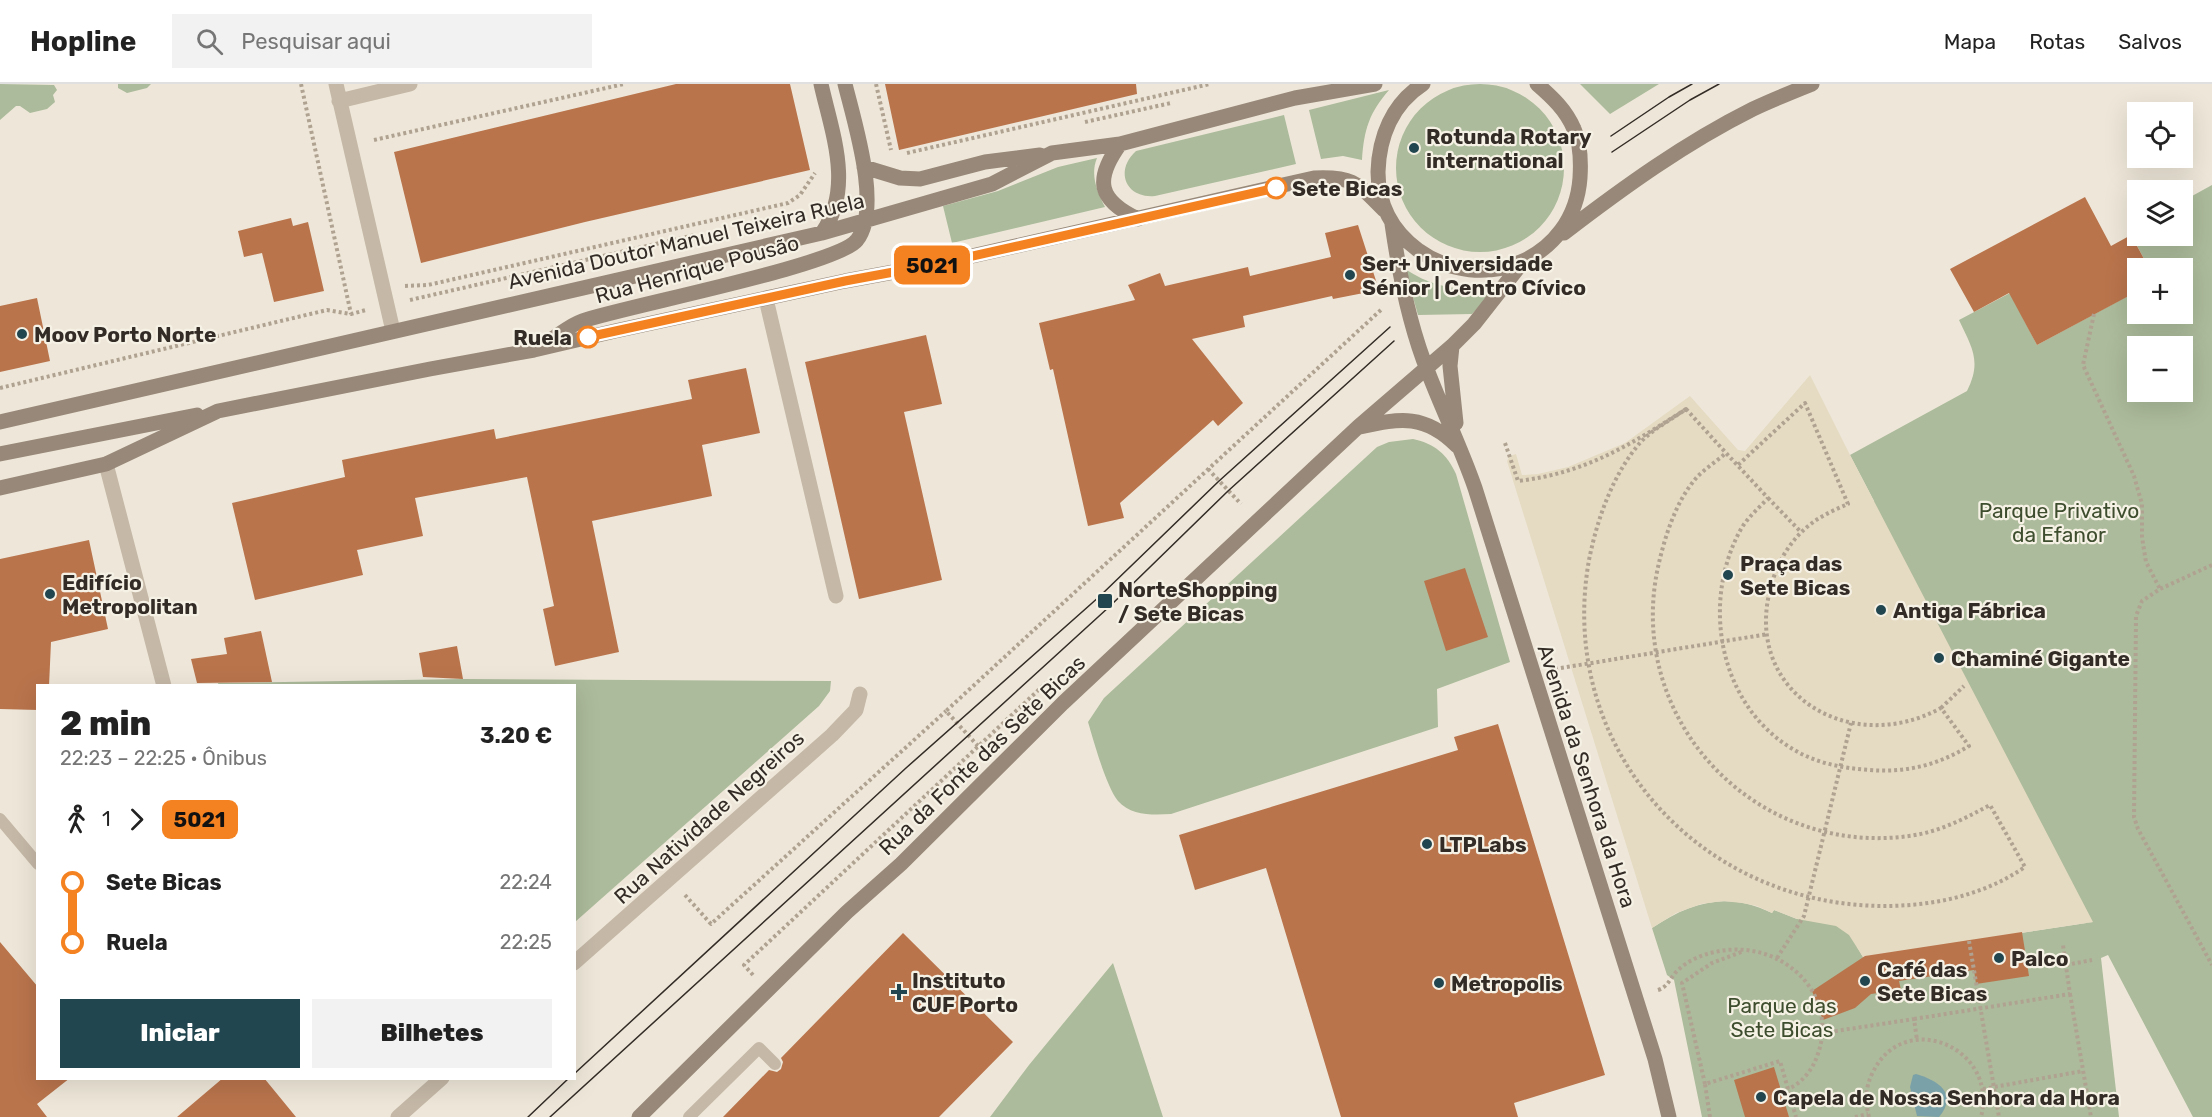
<!DOCTYPE html>
<html lang="pt">
<head>
<meta charset="utf-8">
<style>
	:root { --surface:#fff; --page:#f2f2f2; --text:#222; --muted:#767676; --line:#e0e0e0; --accent:#21464f }
	body { margin:0; font-family:Rubik,sans-serif; background:var(--page); color:var(--text); height:100vh; display:flex; flex-direction:column; font-size:22px; white-space:nowrap }
	* { box-sizing:border-box; margin:0 }
	p { font-size:20px; color:var(--muted) }
	.icon { flex:none; width:33px; height:33px; fill:none; stroke:currentColor; stroke-width:2; stroke-linecap:round; stroke-linejoin:round }
	.map { position:relative; flex:1; overflow:hidden }
	.sheet { position:absolute; left:36px; top:600px; width:540px; height:396px; display:flex; flex-direction:column; background:var(--surface); border-radius:0px; box-shadow:0 6px 24px #0002 }
	.sheet>* { flex:none }
	.badge { padding:0 12px; border-radius:9px; font-size:21px; line-height:39px }
	.controls { position:absolute; left:2127px; top:18px; display:grid; gap:12px }
	.controls a { display:grid; place-items:center; width:66px; height:66px; border-radius:0px; background:var(--surface); box-shadow:0 6px 24px #0002; font-size:30px }
	.map>.badge { position:absolute; translate:-50% -50%; box-shadow:0 0 0 3px #fff }
	.legs { display:flex; align-items:center; gap:9px; height:66px; padding:0 24px; font-size:20px }
	.legs p { margin-inline-start:auto }
	.overview { display:flex; align-items:center; justify-content:space-between; height:102px; padding:0 24px }
	h1 { font-size:33px; font-weight:800; line-height:45px }
	.action { display:flex; gap:12px; margin-top:auto; padding:12px 24px }
	.action a { flex:1; height:69px; border-radius:0px; background:var(--accent); color:#fff; font-size:24px; font-weight:800; line-height:69px; text-align:center }
	.action a+a { background:var(--page); color:var(--text) }
	ul { padding:0 24px; list-style:none }
	li { display:flex; align-items:center; gap:21px; height:60px; font-size:22px }
	li i { display:grid; place-items:center; width:9px; height:100%; margin:0 8px; background:currentColor }
	li i::after { content:''; width:15px; height:15px; margin:-8px; border:4px solid; border-radius:50%; background:var(--surface) }
	li p { margin-inline-start:auto }
	li:first-child i { background:linear-gradient(#0000 50%,currentColor 0) }
	li:last-child i { background:linear-gradient(currentColor 50%,#0000 0) }
	header { display:flex; align-items:center; gap:36px; box-sizing:border-box; height:84px; padding:0 30px; background:var(--surface); border-bottom:2px solid var(--line) }
	header strong { font-size:28px }
	nav { display:flex; gap:33px; margin-inline-start:auto; font-size:21px }
	.search { width:420px; height:54px; background:var(--page); display:flex; align-items:center; gap:15px; box-sizing:border-box; padding:0 21px; border-radius:0px; color:var(--muted); font-size:22px }
	.map>svg:first-child { display:block }
	.green { fill:#acbb9b; fill-rule:evenodd }
	.plaza { fill:#e5dac2 }
	.water { fill:#7ba1a8 }
	.building { fill:#b9744c }
	.lines { fill:none; stroke-linecap:round; stroke-linejoin:round }
	.path { stroke:#b0a291; stroke-width:4; stroke-dasharray:3 3; stroke-linecap:butt }
	.lane { stroke:#c5b8a7; stroke-width:12 }
	.street { stroke:#c5b8a7; stroke-width:15 }
	.secondary { stroke:#988879; stroke-width:15 }
	.tram { stroke:#322b26; stroke-width:1.5 }
	.line-1-casing { stroke:#fff; stroke-width:14 }
	.line-1 { stroke:#f58220; stroke-width:9 }
	.poi-dot { fill:#21464f; stroke:#f6f1e5; stroke-width:2 }
	.stop-1-dot { fill:#fff; stroke:#f58220; stroke-width:3 }
	.labels { text-anchor:middle; dominant-baseline:central; stroke-width:4.5; stroke-linejoin:round; paint-order:stroke }
	.poi-label { font-size:21px; font-weight:bold; fill:#322b26; stroke:#f6f1e5; text-anchor:start }
	.stop-label { font-size:21px; font-weight:bold; fill:#322b26; stroke:#f6f1e5; text-anchor:start }
	.street-label { font-size:21px; fill:#322b26; stroke:#f6f1e5 }
	.park-label { font-size:21px; fill:#3d4d2d; stroke:#f6f1e5 }
</style>
</head>
<body>
<header>
<strong>Hopline</strong>
<div class="search"><svg class="icon" aria-label="search" viewBox="0 0 24 24"><circle cx="10" cy="10" r="6"/><path d="M15 15l6 6"/></svg>Pesquisar aqui</div>
<nav><a>Mapa</a><a>Rotas</a><a>Salvos</a></nav>
</header>
<div class="map">
<svg width="2212" height="1033" viewBox="0 0 2212 1033">
	<rect width="100%" height="100%" fill="#eee7d9"/>
	<path class="green" d="M 0,0 L 54,1 L 57,6 L 53,11 L 55,18 L 47,25 L 30,29 L 20,22 L 16,22 L 0,36 Z
		M 118,0 L 151,0 L 147,4 L 127,9 L 118,4 Z
		M 1580,0 L 1659,0 L 1610,30 Z
		M1396 84a84 84 0 1 1 168 0a84 84 0 1 1-168 0Z
		M 1389,6 C 1369,29 1364,46 1362,76 L 1343,72 L 1321,75 L 1309,26 Z
		M 1284,31 L 1296,80 L 1155,112 C 1126,115 1114,87 1136,67 Z
		M 1097,74 C 1090,91 1097,107 1105,123 L 952,159 L 943,122 L 998,107 L 1058,83 Z
		M 2212,101 L 2212,1033 L 2193,1033 L 2108,871 L 2101,874 L 2119,1033 L 1702,1033 L 1674,896 L 1667,891 L 1652,844 C 1691,818 1727,807 1772,829 L 1774,826 L 1797,835 L 1874,417 L 1850,371 L 1967,307 C 1982,277 1972,264 1959,236 L 2010,209 L 2037,261 L 2137,207 L 2138,230 L 2182,230 L 2182,184 L 2149,184 L 2128,145 L 2137,140 L 2138,152 L 2182,152 L 2183,117 ZM 2138,262 L 2182,262 L 2182,308 L 2138,308 ZM 2093,838 L 1863,873 L 1857,863 Z
		M 1405,185 C 1434,204 1462,208 1496,204 L 1472,230 L 1418,231 Z
		M 1413,355 C 1435,360 1447,370 1456,390 L 1510,578 L 1437,605 L 1438,643 L 1171,730 C 1153,731 1131,732 1118,717 C 1106,702 1094,658 1088,638 L 1104,614 L 1377,363 L 1389,358 Z
		M 463,595 L 831,597 L 830,607 L 819,622 L 575,838 L 574,602 L 219,602 L 218,599 Z
		M 1113,879 L 1163,1033 L 990,1033 L 1029,981 Z"/>
	<path class="plaza" d="M 1810,291 L 1850,371 L 2093,838 L 1863,873 L 1849,851 L 1836,842 L 1797,835 L 1774,826 L 1772,829 L 1757,822 L 1742,819 L 1723,817 L 1701,820 L 1676,829 L 1652,844 L 1507,377 L 1510,372 L 1516,370 L 1522,391 L 1538,390 L 1568,383 L 1625,359 L 1690,312 L 1738,366 L 1745,367 Z"/>
	<path class="water" d="M 1916,990 C 1937,996 1959,1009 1939,1033 L 1917,1032 L 1910,1003 L 1913,991 Z"/>
	<path class="building" d="M 676,0 L 790,0 L 810,86 L 585,138 L 421,179 L 394,68 Z
		M 885,0 L 1136,0 L 1137,10 L 899,66 Z
		M 2085,113 L 2111,162 L 2131,151 L 2149,184 L 2138,184 L 2138,207 L 2037,261 L 2009,209 L 1974,228 L 1950,185 Z
		M 291,134 L 293,142 L 308,138 L 324,207 L 274,218 L 262,169 L 244,173 L 238,147 Z
		M 1358,141 L 1379,206 L 1333,215 L 1332,212 L 1243,232 L 1245,243 L 1192,255 L 1243,319 L 1218,342 L 1213,336 L 1120,419 L 1124,434 L 1088,442 L 1053,285 L 1050,286 L 1039,239 L 1135,216 L 1128,201 L 1160,189 L 1165,202 L 1248,183 L 1250,192 L 1331,173 L 1325,149 Z
		M 37,214 L 50,277 L 0,288 L 0,222 Z
		M 926,251 L 942,320 L 904,328 L 942,496 L 859,515 L 805,278 Z
		M 746,284 L 760,349 L 702,361 L 712,412 L 592,437 L 619,568 L 555,582 L 543,525 L 554,522 L 527,393 L 415,414 L 423,452 L 357,466 L 363,491 L 255,516 L 232,419 L 345,393 L 342,376 L 494,345 L 496,355 L 692,315 L 688,296 Z
		M 89,456 L 108,545 L 51,558 L 49,602 L 38,602 L 38,626 L 0,625 L 0,475 Z
		M 1465,484 L 1488,553 L 1446,567 L 1424,497 Z
		M 261,547 L 272,598 L 197,599 L 191,575 L 227,570 L 224,554 Z
		M 457,562 L 463,595 L 423,593 L 419,569 Z
		M 1498,640 L 1605,991 L 1514,1019 L 1518,1033 L 1341,1033 L 1266,784 L 1195,806 L 1179,751 L 1458,666 L 1454,653 Z
		M 2022,848 L 2029,892 L 1976,900 L 1974,886 L 1899,897 L 1901,906 L 1871,910 L 1855,924 L 1823,936 L 1812,907 L 1865,872 Z
		M 903,849 L 1013,958 L 939,1033 L 723,1033 L 769,986 L 777,988 L 781,985 L 783,978 L 781,974 Z
		M 0,858 L 38,903 L 38,994 L 70,994 L 37,1020 L 47,1033 L 0,1033 Z
		M 1774,983 L 1789,1033 L 1745,1033 L 1734,996 Z
		M 223,994 L 264,994 L 296,1033 L 177,1033 Z"/>
	<g class="lines">
		<path class="path" d="M 301,0 L 351,230
			M 876,0 L 891,66
			M 1085,38 L 1171,19
			M 374,56 L 624,0
			M 907,69 L 1210,0
			M 405,202 L 428,201 L 788,119 L 800,111 L 815,89
			M 410,216 L 695,151
			M 2094,230 L 2083,281 L 2134,392 L 2142,420 L 2142,453 L 2146,478 L 2160,505
			M 0,304 L 327,226 L 351,230 L 366,226
			M 1686,325 L 1726,369
			M 1505,359 L 1518,397 C 1586,389 1630,361 1686,325 C 1671,336 1651,346 1639,360 C 1612,392 1597,436 1589,476 C 1556,661 1697,821 1883,822 C 1932,822 1983,812 2025,783 L 1990,721 C 1964,735 1939,748 1909,752 C 1755,773 1625,636 1658,483 C 1665,452 1676,416 1698,392 C 1706,384 1717,377 1726,369 L 1768,414 C 1759,424 1748,433 1741,445 C 1701,517 1718,619 1791,664 C 1815,679 1841,684 1869,686 C 1906,689 1938,681 1969,662 L 1941,624 C 1848,675 1739,606 1772,499 C 1778,476 1793,453 1812,439 C 1823,431 1836,425 1848,420 L 1805,319 L 1738,381
			M 1208,385 L 1241,420
			M 1768,414 L 1801,448
			M 2212,481 L 2160,505 L 2142,517 L 2136,532 L 2134,733 L 2138,745 L 2212,881
			M 1555,585 L 1768,550
			M 1941,624 L 1964,602
			M 978,662 L 946,627 L 1383,224
			M 685,811 L 711,840 L 946,627
			M 1969,857 L 1999,1033
			M 1777,874 L 1804,832 L 1851,639
			M 2066,881 L 2092,876
			M 753,891 L 744,881 L 1046,599
			M 1658,906 C 1668,903 1670,894 1677,887 C 1690,874 1709,868 1727,866 C 1789,860 1841,915 1816,975 C 1811,988 1800,1000 1788,1005
			M 2070,910 L 2091,1033
			M 1914,935 L 2070,910 L 2063,861
			M 1823,949 L 1914,935 L 1917,956
			M 1705,1000 L 1682,899 L 1712,879 L 1744,867
			M 1983,1005 L 2083,987
			M 1710,1033 L 1705,1000 L 1780,977 L 1796,1033
			M 1855,1033 L 1868,1030
			M 1869,1033 C 1865,1018 1865,1003 1873,988 C 1904,924 1999,963 1981,1033"/>
		<path class="lane" d="M 0,735 L 38,780
			M 689,1033 L 759,964 L 775,980"/>
		<path class="street" d="M 336,0 L 393,247
			M 339,17 L 410,0
			M 766,215 L 836,512
			M 106,380 L 164,602
			M 574,879 L 832,651 L 856,626 L 860,610
			M 398,1033 L 442,994"/>
		<path class="secondary" d="M 821,0 C 832,49 854,104 822,149
			M 1423,0 C 1392,20 1379,53 1378,88 C 1378,120 1392,147 1418,166 C 1482,212 1574,176 1580,94 C 1581,78 1581,60 1574,45 C 1566,26 1552,13 1537,0
			M 1120,60 C 1094,96 1098,116 1138,135
			M 864,83 L 900,94 L 920,95 L 985,78 L 1040,71
			M 1392,140 C 1399,189 1409,241 1428,288 C 1443,327 1461,364 1475,404 L 1655,975 L 1669,1033
			M 1564,149 C 1624,103 1685,59 1753,25 C 1772,16 1792,8 1812,0
			M 547,258 C 558,252 570,241 582,237 C 626,222 839,181 857,156 C 882,124 854,37 845,0
			M 1452,262 L 1450,282 L 1456,339
			M 0,338 L 822,149 L 992,100 L 1052,69 L 1120,60 L 1295,14 L 1375,0
			M 1360,343 C 1401,334 1425,330 1457,362
			M 0,370 L 197,331
			M 0,404 L 106,380 L 218,327 L 430,285 L 534,266 L 615,247 L 845,197 L 937,180 L 1314,94 C 1354,92 1358,100 1384,126
			M 639,1033 L 847,828 L 901,780 L 1063,619 L 1358,343 L 1452,262 L 1474,240 L 1522,179"/>
		<path class="tram" d="M 1611,52 L 1669,13 L 1692,0
			M 1612,68 L 1690,16 L 1719,0
			M 574,990 L 906,684 L 1100,512 L 1219,397 L 1390,243
			M 528,1033 L 569,994
			M 550,1033 L 1109,523 L 1228,407 L 1394,257"/>
	</g>
	<g class="lines">
		<g class="line-1-casing">
			<path id="line-1" d="M 588,253 L 845,197 L 937,180 L 1276,104"/>
		</g>
		<use href="#line-1" class="line-1"/>
	</g>
	<g class="poi-dot">
		<circle cx="1414" cy="64" r="6"/>
		<circle cx="1350" cy="191" r="6"/>
		<circle cx="22" cy="250" r="6"/>
		<circle cx="1728" cy="491" r="6"/>
		<circle cx="50" cy="510" r="6"/>
		<rect x="1097" y="509" width="16" height="16" rx="3"/>
		<circle cx="1881" cy="526" r="6"/>
		<circle cx="1939" cy="574" r="6"/>
		<circle cx="1427" cy="760" r="6"/>
		<circle cx="1999" cy="874" r="6"/>
		<circle cx="1865" cy="897" r="6"/>
		<circle cx="1439" cy="899" r="6"/>
		<path d="M896 899h6v6h6v6h-6v6h-6v-6h-6v-6h6z"/>
		<circle cx="1761" cy="1013" r="6"/>
	</g>
	<g class="stop-1-dot">
		<circle cx="1276" cy="104" r="10"/>
		<circle cx="588" cy="253" r="10"/>
	</g>
	<g class="labels">
		<g class="poi-label">
			<text x="1426" y="52">Rotunda Rotary<tspan x="1426" dy="24">international</tspan></text>
			<text x="1362" y="179">Ser+ Universidade<tspan x="1362" dy="24">Sénior | Centro Cívico</tspan></text>
			<text x="34" y="250">Moov Porto Norte</text>
			<text x="1740" y="479">Praça das<tspan x="1740" dy="24">Sete Bicas</tspan></text>
			<text x="62" y="498">Edifício<tspan x="62" dy="24">Metropolitan</tspan></text>
			<text x="1118" y="505">NorteShopping<tspan x="1118" dy="24">/ Sete Bicas</tspan></text>
			<text x="1893" y="526">Antiga Fábrica</text>
			<text x="1951" y="574">Chaminé Gigante</text>
			<text x="1439" y="760">LTPLabs</text>
			<text x="2011" y="874">Palco</text>
			<text x="1877" y="885">Café das<tspan x="1877" dy="24">Sete Bicas</tspan></text>
			<text x="912" y="896">Instituto<tspan x="912" dy="24">CUF Porto</tspan></text>
			<text x="1451" y="899">Metropolis</text>
			<text x="1773" y="1013">Capela de Nossa Senhora da Hora</text>
		</g>
		<g class="stop-label">
			<text x="1292" y="104">Sete Bicas</text>
			<text x="572" y="253" text-anchor="end">Ruela</text>
		</g>
		<g class="street-label">
			<text transform="translate(686 157) rotate(-13)">Avenida Doutor Manuel Teixeira Ruela</text>
			<text transform="translate(697 185) rotate(-15)">Rua Henrique Pousão</text>
			<text transform="translate(982 671) rotate(-44)">Rua da Fonte das Sete Bicas</text>
			<text transform="translate(1587 692) rotate(72)">Avenida da Senhora da Hora</text>
			<text transform="translate(709 733) rotate(-42)">Rua Natividade Negreiros</text>
		</g>
		<g class="park-label">
			<text x="2059" y="426">Parque Privativo<tspan x="2059" dy="24">da Efanor</tspan></text>
			<text x="1782" y="921">Parque das<tspan x="1782" dy="24">Sete Bicas</tspan></text>
		</g>
	</g>
</svg>
<div class="controls">
<a><svg class="icon" aria-label="locate" viewBox="0 0 24 24"><circle cx="12" cy="12" r="6"/><path d="M12 2v4M12 18v4M2 12h4M18 12h4"/></svg></a>
<a><svg class="icon" aria-label="layers" viewBox="0 0 24 24"><path d="M12 4l9 5-9 5-9-5zM3 14l9 5 9-5"/></svg></a>
<a>+</a>
<a>−</a>
</div>
<b class="badge" style="left:932px;top:181px;background:#f58220;color:#111">5021</b>
<section class="sheet">
<div class="overview"><div><h1>2 min</h1><p>22:23 – 22:25 · Ônibus</p></div><b>3.20 €</b></div>
<div class="legs"><svg class="icon" aria-label="walk" viewBox="0 0 24 24"><circle cx="13" cy="4" r="2"/><path d="M13 8l-2 6 4 7M11 14l-3 7M7 12l3-4h3l4 4"/></svg>1<svg class="icon" aria-label="forward" viewBox="0 0 24 24"><path d="M9 5l7 7-7 7"/></svg><b class="badge" style="background:#f58220;color:#111">5021</b></div>
<ul>
<li><i style="color:#f58220"></i><b>Sete Bicas</b><p>22:24</p></li>
<li><i style="color:#f58220"></i><b>Ruela</b><p>22:25</p></li>
</ul>
<div class="action"><a>Iniciar</a><a>Bilhetes</a></div>
</section>
</div>
</body>
</html>
